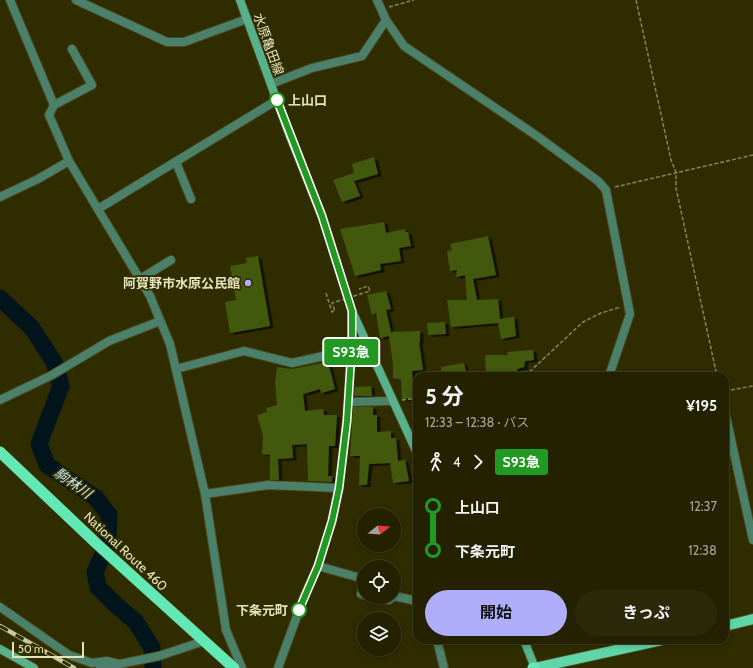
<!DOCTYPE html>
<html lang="ja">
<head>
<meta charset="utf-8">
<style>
	:root { --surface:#232100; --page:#2b290a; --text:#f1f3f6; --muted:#a3a399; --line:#403e22; --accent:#b0aefa }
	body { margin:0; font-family:Cabin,"Noto Sans JP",sans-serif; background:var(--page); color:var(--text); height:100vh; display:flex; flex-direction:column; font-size:15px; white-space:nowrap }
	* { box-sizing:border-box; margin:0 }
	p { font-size:13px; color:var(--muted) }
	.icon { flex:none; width:22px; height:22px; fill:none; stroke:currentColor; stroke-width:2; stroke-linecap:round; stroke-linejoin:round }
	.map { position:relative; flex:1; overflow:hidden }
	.details { position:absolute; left:413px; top:372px; width:316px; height:272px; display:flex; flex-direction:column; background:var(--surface); border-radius:12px; box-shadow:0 2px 6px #0003,0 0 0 1px var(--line) }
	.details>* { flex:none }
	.badge { padding:0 8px; border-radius:3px; font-size:14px; line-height:26px }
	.needle { width:26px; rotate:73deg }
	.fabs { position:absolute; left:357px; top:508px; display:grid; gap:8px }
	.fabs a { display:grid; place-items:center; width:44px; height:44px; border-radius:50%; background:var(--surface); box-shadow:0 2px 6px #0003,0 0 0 1px var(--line); font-size:20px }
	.scale { position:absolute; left:12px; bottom:10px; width:72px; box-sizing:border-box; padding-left:4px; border:2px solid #e5e3bc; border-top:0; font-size:11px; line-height:14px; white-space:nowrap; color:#e5e3bc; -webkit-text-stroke:3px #2f2c00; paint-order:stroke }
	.map>.badge { position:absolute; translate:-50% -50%; box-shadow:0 0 0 2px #fff }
	.legs { display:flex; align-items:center; gap:6px; height:44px; padding:0 12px; font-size:13px }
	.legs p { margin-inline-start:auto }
	.head { display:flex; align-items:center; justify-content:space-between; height:68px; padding:0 12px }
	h1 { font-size:22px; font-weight:700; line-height:30px }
	.action { display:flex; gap:8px; margin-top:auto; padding:8px 12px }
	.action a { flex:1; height:46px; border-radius:24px; background:var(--accent); color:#111; font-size:16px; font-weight:700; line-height:46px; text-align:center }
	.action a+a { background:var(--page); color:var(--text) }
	ul { padding:0 12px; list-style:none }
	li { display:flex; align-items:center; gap:14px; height:44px; font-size:15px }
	li i { display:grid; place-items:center; width:6px; height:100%; margin:0 5px; background:currentColor }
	li i::after { content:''; width:10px; height:10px; margin:-5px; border:3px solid; border-radius:50%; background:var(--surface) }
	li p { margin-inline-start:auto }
	li:first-child i { background:linear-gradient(#0000 50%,currentColor 0) }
	li:last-child i { background:linear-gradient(currentColor 50%,#0000 0) }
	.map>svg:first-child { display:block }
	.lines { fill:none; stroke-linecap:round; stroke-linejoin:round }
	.river { stroke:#02151c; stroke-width:17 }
	.building { fill:#425809; filter:url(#shadow) }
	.minor-casing { stroke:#4c491e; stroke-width:10 }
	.tertiary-casing { stroke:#4c491e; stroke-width:10 }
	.secondary-casing { stroke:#4c491e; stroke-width:10 }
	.primary-casing { stroke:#4c491e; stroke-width:12 }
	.trunk-casing { stroke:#4c491e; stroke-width:12 }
	.path { stroke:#87855b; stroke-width:1.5; stroke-dasharray:4 2; stroke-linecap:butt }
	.minor { stroke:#4b806a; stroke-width:8 }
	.tertiary { stroke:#4b806a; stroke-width:8 }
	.secondary { stroke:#58b18d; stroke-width:8 }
	.primary { stroke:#60d6a8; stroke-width:10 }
	.trunk { stroke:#62e8b4; stroke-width:11 }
	.rail-casing { stroke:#cac8a0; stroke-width:4.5 }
	.rail { stroke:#2f2c00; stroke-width:3; stroke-dasharray:9; stroke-linecap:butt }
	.path-bridge { stroke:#87855b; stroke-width:1.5; stroke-dasharray:4 2; stroke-linecap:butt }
	.line-1-casing { stroke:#fff; stroke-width:9 }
	.line-1 { stroke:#292; stroke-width:6 }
	.stop-1-dot { fill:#fff; stroke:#292; stroke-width:2 }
	.poi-dot { fill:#b0aefa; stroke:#2f2c00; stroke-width:1.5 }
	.labels { text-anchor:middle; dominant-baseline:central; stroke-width:3.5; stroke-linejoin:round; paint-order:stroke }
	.street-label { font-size:13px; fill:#e5e3bc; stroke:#2f2c00 }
	.stop-label { font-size:13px; font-weight:bold; fill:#e5e3bc; stroke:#2f2c00; text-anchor:start }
	.poi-label { font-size:13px; font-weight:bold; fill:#e5e3bc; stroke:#2f2c00; text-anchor:end }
	.water-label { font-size:14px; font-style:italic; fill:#c8e6f2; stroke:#2f2c00 }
</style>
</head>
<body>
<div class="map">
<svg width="753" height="668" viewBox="0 0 753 668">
	<defs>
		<filter id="shadow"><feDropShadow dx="3.5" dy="2" stdDeviation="0" flood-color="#0009"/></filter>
	</defs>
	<rect width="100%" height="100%" fill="#2f2c00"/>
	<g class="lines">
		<path class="river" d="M 0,298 L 32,328 L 54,362 L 61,386 L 39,444 L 47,465 L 96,498 L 109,515 L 108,543 L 95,572 L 98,587 L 115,604 L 136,622 L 152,648 L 153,668"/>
	</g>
	<path class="building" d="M 374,157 L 378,174 L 354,181 L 360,196 L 342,202 L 333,180 L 354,173 L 352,164 Z
		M 384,222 L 386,233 L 405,229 L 405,232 L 408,232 L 411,246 L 399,248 L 401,261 L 380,264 L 381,270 L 355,276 L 340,229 Z
		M 488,236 L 496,275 L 473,279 L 477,300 L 498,299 L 500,319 L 514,317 L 516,336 L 501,339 L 498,323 L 451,327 L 447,300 L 467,300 L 465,275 L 456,277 L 457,270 L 450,271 L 447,252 L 452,250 L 450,244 Z
		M 258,256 L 270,326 L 230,333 L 225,302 L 236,300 L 230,266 L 247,263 L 246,258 Z
		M 386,291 L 391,309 L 386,310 L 391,332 L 420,331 L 420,342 L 419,342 L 423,370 L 412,371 L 414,398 L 402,399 L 401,380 L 393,378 L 393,365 L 389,336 L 380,338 L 376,313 L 372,315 L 367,295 Z
		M 445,322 L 446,334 L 428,335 L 427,323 Z
		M 533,350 L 534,360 L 525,361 L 524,367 L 517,369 L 517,371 L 496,374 L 486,373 L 485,355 L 508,355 L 507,352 Z
		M 328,362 L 335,389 L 321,393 L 320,389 L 303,394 L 305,411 L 323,409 L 324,415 L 337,415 L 335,446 L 329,446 L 328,476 L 332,476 L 332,482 L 308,481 L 307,444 L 292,445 L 293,458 L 278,459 L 279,480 L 270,480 L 270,455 L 262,454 L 263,436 L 257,415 L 267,412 L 266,408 L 277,405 L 275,382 L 277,367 L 291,369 Z
		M 464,363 L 467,376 L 442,376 L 441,367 Z
		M 371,386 L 372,396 L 354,396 L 355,387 Z
		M 353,407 L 373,407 L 373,415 L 377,415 L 377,432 L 391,431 L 391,438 L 396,438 L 398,461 L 405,460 L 409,481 L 393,483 L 390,463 L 369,464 L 367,485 L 359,485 L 360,456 L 350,456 Z"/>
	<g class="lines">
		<g class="minor-casing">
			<path id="minor" d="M 10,0 L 54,105
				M 76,0 L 167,42 L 184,42 L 247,19
				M 377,0 L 386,20 L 404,46 L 537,136 L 598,181 L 606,190 L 630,314 L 609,376
				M 72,49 L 92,85 L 54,105 L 49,115 L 69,161 L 150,296 L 170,344 L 205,494 L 226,630 L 242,668
				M 271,84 L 312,68 L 362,56 L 386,20
				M 176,162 L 191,199
				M 0,197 L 38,179 L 69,161
				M 98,209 L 277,100
				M 140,279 L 171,260
				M 176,369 L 244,351 L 292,363 L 328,355 L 352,342
				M 0,400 L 52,375 L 109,341 L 160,321
				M 348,402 L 392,401
				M 725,412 L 753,540
				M 205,494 L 268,485 L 339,488
				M 318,566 L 364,579
				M 364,581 L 361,594 L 364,595
				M 394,596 L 417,601
				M 373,597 L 389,600 L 393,597
				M 0,607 L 69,655 L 92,663 L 107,661 L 119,664
				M 437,640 L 444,668
				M 100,668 L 159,656 L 204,641"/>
		</g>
		<g class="tertiary-casing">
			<path id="tertiary" d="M 278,668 L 304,597 L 318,566 L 332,521 L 339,488 L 347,421 L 352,342 L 352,311"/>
		</g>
		<g class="secondary-casing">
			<path id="secondary" d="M 240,0 L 291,139 L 322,216 L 352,311 L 417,453
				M 524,640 L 535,668
				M 0,649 L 34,668"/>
		</g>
		<g class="primary-casing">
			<path id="primary" d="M 725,626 L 753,619
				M 535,668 L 662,640"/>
		</g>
		<g class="trunk-casing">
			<path id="trunk" d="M 0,452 L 97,544 L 234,668
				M 533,668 L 535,668"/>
		</g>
		<path class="path" d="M 636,0 L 671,160 L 676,172 L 676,188 L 717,376
			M 389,7 L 414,0
			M 615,187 L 753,155
			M 525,376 L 583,322 L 601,313 L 621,307
			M 725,391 L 753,386
			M 402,400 L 417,398"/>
		<use href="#minor" class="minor"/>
		<use href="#tertiary" class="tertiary"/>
		<use href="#secondary" class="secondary"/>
		<use href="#primary" class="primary"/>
		<use href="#trunk" class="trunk"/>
		<g class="rail-casing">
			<path id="rail" d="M 0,626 L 74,668"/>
		</g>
		<use href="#rail" class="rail"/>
		<path class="path-bridge" d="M 326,293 L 332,312 L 335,311 L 332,303 L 370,291 L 368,286 L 359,289"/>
	</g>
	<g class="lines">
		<g class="line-1-casing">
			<path id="line-1" d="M 277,100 L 322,216 L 352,311 L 352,342 L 347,421 L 339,488 L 332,521 L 318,566 L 299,610"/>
		</g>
		<use href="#line-1" class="line-1"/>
	</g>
	<g class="stop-1-dot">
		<circle cx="277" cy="100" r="7"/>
		<circle cx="299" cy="610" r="7"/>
	</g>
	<circle class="poi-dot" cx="248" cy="283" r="4"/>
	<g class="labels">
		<g class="street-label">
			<text transform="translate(269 44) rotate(70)">水原亀田線</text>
			<text transform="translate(126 551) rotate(43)">National Route 460</text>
		</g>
		<g class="stop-label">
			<text x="288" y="100">上山口</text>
			<text x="288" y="610" text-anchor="end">下条元町</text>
		</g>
		<g class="poi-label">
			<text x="240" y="283">阿賀野市水原公民館</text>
		</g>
		<g class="water-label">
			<text transform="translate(73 483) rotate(35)">駒林川</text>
		</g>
	</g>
</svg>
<div class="fabs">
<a><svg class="needle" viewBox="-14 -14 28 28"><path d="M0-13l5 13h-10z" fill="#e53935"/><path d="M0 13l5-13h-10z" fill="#a3a399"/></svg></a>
<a><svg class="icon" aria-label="locate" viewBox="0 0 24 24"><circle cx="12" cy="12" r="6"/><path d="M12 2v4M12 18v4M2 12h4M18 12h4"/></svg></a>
<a><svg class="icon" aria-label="layers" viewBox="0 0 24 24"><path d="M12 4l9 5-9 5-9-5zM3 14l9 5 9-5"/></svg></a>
</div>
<div class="scale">50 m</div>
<b class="badge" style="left:351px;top:352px;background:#292;color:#fff">S93急</b>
<section class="details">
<div class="head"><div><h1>5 分</h1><p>12:33 – 12:38 · バス</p></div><b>¥195</b></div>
<div class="legs"><svg class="icon" aria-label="walk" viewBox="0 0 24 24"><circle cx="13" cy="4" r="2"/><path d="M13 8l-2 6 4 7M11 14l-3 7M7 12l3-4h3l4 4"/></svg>4<svg class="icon" aria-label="forward" viewBox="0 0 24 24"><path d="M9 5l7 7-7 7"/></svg><b class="badge" style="background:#292;color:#fff">S93急</b></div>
<ul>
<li><i style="color:#292"></i><b>上山口</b><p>12:37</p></li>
<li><i style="color:#292"></i><b>下条元町</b><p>12:38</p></li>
</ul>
<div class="action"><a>開始</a><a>きっぷ</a></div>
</section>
</div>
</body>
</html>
